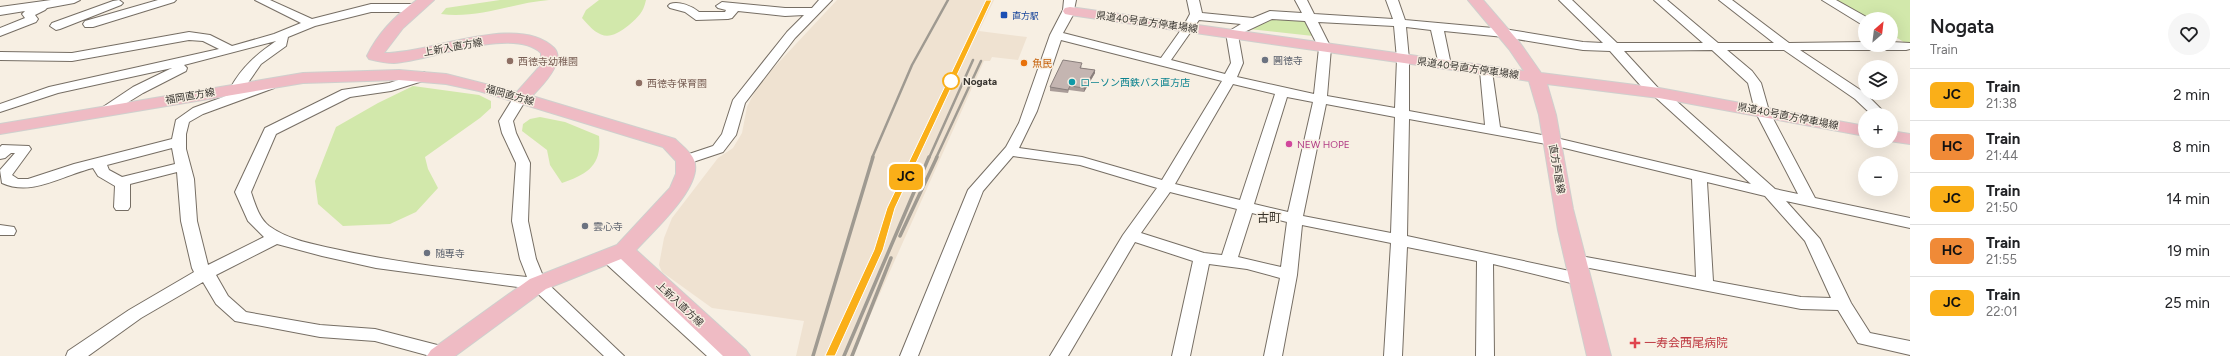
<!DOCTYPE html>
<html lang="en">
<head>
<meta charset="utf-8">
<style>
	:root { --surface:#fff; --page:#f6f6f6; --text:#202124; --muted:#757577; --line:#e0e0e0 }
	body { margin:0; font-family:Figtree,"Noto Sans JP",sans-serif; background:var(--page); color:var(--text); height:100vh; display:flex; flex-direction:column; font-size:15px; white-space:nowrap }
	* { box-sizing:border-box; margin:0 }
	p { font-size:13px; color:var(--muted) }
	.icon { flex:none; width:22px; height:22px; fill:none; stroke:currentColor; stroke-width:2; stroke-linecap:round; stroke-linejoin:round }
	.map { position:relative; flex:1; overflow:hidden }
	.panel { display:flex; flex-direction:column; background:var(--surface); width:320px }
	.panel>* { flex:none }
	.badge { padding:0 8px; border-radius:6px; font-size:14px; line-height:26px }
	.needle { width:26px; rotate:28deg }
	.tools { position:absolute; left:1858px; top:12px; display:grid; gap:8px }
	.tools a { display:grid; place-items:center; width:40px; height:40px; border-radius:50%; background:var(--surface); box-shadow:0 4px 16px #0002; font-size:20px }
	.map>.badge { position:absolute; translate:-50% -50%; box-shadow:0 0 0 2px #fff }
	.round { display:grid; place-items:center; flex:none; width:42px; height:42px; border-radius:21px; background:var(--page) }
	.headline { display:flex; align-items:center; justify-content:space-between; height:68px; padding:0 20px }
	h1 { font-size:19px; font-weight:600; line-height:30px }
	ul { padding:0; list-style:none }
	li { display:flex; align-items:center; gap:12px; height:52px; padding:0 20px; border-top:1px solid var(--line) }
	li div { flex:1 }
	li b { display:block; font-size:15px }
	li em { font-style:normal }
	li .badge { min-width:44px; font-weight:700; text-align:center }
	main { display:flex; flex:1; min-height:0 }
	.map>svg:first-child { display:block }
	.built { fill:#efe2d1 }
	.green { fill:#d2e8ab }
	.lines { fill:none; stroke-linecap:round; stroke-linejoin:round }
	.minor-casing { stroke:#766e64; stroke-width:2 }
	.major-casing { stroke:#cfcfcd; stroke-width:2 }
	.minor { fill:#fff; fill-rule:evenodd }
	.major { fill:#efbbc4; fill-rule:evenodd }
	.rail-far1 { stroke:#9f9a91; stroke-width:2.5 }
	.rail { stroke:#9f9a91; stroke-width:3.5 }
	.wall { fill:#a99c98 }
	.shaded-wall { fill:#897f7c }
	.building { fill:#c4b5b1; stroke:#897f7c }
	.line { fill:#faaf18; stroke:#fff }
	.transit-dot { fill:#1a4fb4; stroke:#f7efe3; stroke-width:1.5 }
	.worship-dot { fill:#6b7280; stroke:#f7efe3; stroke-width:1.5 }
	.education-dot { fill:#8d6e63; stroke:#f7efe3; stroke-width:1.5 }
	.food-dot { fill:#e8710a; stroke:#f7efe3; stroke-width:1.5 }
	.stop-dot { fill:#fff; stroke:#faaf18; stroke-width:2 }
	.culture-dot { fill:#0f9aa8; stroke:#f7efe3; stroke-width:1.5 }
	.hotel-dot { fill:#d1479c; stroke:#f7efe3; stroke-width:1.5 }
	.health-dot { fill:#e0444e; stroke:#f7efe3; stroke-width:1.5 }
	.labels { text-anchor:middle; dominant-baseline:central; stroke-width:3; stroke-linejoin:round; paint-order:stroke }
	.far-transit-label { font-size:9px; fill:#164399; stroke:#f7efe3; text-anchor:start }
	.street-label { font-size:10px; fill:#383530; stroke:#f7efe3 }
	.worship-label { font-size:10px; fill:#5b616d; stroke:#f7efe3; text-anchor:start }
	.education-label { font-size:10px; fill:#785e54; stroke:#f7efe3; text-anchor:start }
	.food-label { font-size:10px; fill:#c56008; stroke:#f7efe3; text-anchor:start }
	.stop-label { font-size:10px; font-weight:bold; fill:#383530; stroke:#f7efe3; text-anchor:start }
	.culture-label { font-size:10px; fill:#0d838f; stroke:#f7efe3; text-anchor:start }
	.hotel-label { font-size:10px; fill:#b23c85; stroke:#f7efe3; text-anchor:start }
	.quarter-label { font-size:12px; fill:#39332a; stroke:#f7efe3 }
	.near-health-label { font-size:12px; fill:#be3a42; stroke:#f7efe3; text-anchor:start }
</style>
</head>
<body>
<main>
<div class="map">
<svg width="1910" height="356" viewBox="0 0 1910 356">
	<rect width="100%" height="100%" fill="#f7efe3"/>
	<path class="built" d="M 837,0 L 994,0 L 979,31 L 1027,37 L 1018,60 L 992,57 L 990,61 L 984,61 L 852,356 L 796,356 L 804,321 L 712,308 L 662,272 L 659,265 L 664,238 L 672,218 L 718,158 L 733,148 L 742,133 L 747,107 L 754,93 L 766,76 Z"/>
	<path class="green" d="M 500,0 L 549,0 C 512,3 478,19 441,14 L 446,8 Z
		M 599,0 L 646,0 C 643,13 639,16 629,25 C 608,42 599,38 582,18 L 586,10 Z
		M 1833,0 L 1910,0 L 1910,46 L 1891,34 L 1891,19 L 1866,19 Z
		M 1271,19 L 1306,21 L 1313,36 L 1249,29 Z
		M 413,86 L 479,95 L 491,101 L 491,108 L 480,118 L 425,157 L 428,169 L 438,188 L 416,212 L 390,224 L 343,226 L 318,204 L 315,181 L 336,127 L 378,103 Z
		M 540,117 L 565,122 L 599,136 C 602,166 587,174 562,183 L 550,165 L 547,150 L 522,131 L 523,124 L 530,119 Z"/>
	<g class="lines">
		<g class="minor-casing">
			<path id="minor" d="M 51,0 L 80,0 L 74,3 L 47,8 L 45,10 L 35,15 L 38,19 L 36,22 L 0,36 L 0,28 L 25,18 L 22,14 L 25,11 L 0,15 L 0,7 Z
				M 158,0 L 176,0 L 174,2 L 93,27 L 85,27 L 83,24 L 85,21 Z
				M 255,0 L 270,0 L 312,19 L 371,4 L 415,4 L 421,8 L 415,12 L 371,12 L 315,26 L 288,37 L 286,46 L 261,64 L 243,90 L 238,91 L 231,87 C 242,67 257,54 276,41 L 184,65 L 187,68 L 186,71 L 143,93 L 109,114 L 104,115 L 97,111 L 133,87 L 172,68 L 58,93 L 0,112 L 0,104 L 49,87 L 219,49 L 203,41 L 189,40 L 72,61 L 0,60 L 0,52 L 72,53 L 189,32 L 210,35 L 232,46 L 274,34 L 301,23 Z
				M 819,0 L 832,0 L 795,38 L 745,103 L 736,135 L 723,152 L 690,163 L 680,163 L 678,160 L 680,157 L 713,146 L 722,134 L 733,100 L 787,32 L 804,15 L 785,16 L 738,11 L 732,18 L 728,19 L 696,20 L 685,12 L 670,8 L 668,6 L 670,4 C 679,1 692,6 699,12 L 725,12 L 726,10 L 718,8 L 716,6 L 722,2 L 785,8 L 812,8 Z
				M 1064,0 L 1076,0 L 1073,15 L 1063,33 L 1161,58 L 1183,27 L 1190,14 L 1187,0 L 1199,0 L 1202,13 L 1253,18 L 1270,11 L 1302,13 L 1295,0 L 1307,0 L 1314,14 L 1393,19 L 1386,0 L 1398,0 L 1405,20 L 1504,29 L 1583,42 L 1603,43 L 1559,0 L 1572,0 L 1617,43 L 1703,43 L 1654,0 L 1667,0 L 1718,43 L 1774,43 L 1719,0 L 1732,0 L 1789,43 L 1865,42 L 1865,45 L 1891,45 L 1891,42 L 1910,43 L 1910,49 L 1906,50 L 1800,50 L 1865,93 L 1887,115 L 1872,115 L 1855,99 L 1784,50 L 1727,50 L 1752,71 L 1761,83 L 1769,111 L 1815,198 L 1910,218 L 1910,228 L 1786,201 L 1820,239 L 1851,303 L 1870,333 L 1910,341 L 1910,355 L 1858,343 L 1838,310 L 1801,309 L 1569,264 L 1567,260 L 1569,256 L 1575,255 L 1696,277 L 1692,179 L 1552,145 L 1409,119 L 1407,236 L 1579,273 L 1585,275 L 1587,279 L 1585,283 L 1579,285 L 1493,264 L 1494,356 L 1476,356 L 1477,261 L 1407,247 L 1402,356 L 1384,356 L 1391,243 L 1302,225 L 1297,275 L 1282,356 L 1264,356 L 1280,278 L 1247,269 L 1209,264 L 1190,356 L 1172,356 L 1193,261 L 1135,242 L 1068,356 L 1050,356 L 1123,235 L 1157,188 L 1080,165 L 1013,156 L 983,191 L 918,356 L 900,356 L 968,190 L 1006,147 L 1019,123 L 1050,35 L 1063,10 ZM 1272,19 L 1305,21 L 1319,48 L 1314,94 L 1237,77 L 1243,63 L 1238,35 ZM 1199,20 L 1241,24 L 1226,33 L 1231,63 L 1225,74 L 1171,60 ZM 1318,22 L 1394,26 L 1397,59 L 1395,108 L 1327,96 L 1331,48 ZM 1406,27 L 1431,30 L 1439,65 L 1445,69 L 1451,65 L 1444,31 L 1504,37 L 1583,50 L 1610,51 L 1649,95 L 1654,96 L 1751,184 L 1552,137 L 1500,127 L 1492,71 L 1486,67 L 1480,71 L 1485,125 L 1409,111 L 1409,59 ZM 1061,40 L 1222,81 L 1162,180 L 1082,157 L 1019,148 L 1037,111 ZM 1712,50 L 1748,83 L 1755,111 L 1798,194 L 1775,189 L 1664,90 L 1659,89 L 1624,51 ZM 1233,84 L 1275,94 L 1240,200 L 1175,184 ZM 1287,97 L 1313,102 L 1288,212 L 1254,204 ZM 1326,104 L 1395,117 L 1391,233 L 1303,216 ZM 1707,182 L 1765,196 L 1805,241 L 1831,298 L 1801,297 L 1713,281 ZM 1170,192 L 1237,209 L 1222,255 L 1204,253 L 1141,233 ZM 1252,213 L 1287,222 L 1281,267 L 1238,257 Z
				M 1822,0 L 1836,0 L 1870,19 L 1865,19 L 1865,25 L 1861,24 Z
				M 113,1 L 119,0 L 123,3 L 121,5 L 60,29 L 56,30 L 50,26 L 52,23 Z
				M 424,72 L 431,76 L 429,79 L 391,91 L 350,97 L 276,134 L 251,192 C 255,204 259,218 269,226 C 288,240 313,244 335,249 C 398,263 462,270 527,277 L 520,259 L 512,221 L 516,163 L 502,133 L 499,121 L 515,95 L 525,95 L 527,98 L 513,121 L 516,133 L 530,163 L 528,221 L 536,259 L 545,281 L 624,356 L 604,356 L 533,289 L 376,268 L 322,256 L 277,244 L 216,275 L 228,296 L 246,312 L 320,325 L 375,329 L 449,348 L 452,353 L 450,356 L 430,356 L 375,341 L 320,337 L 235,321 L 216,304 L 203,282 L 141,318 L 88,356 L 66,356 L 68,351 L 129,310 L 194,272 L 192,268 L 181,221 L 177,172 L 130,184 L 130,207 L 128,210 L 116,210 L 114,207 L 115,186 L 98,176 L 93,168 C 63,175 32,197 2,183 L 0,170 L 15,153 L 11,153 L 5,158 L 0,159 L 0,147 L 2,145 L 29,146 L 31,149 L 12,175 L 18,179 L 28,179 L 74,164 L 172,139 L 176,120 L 193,108 L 264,82 L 274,82 L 276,85 L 274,88 L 203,114 L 189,122 L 186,134 L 186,149 L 194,179 L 197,221 L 208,265 L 264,237 L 248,221 L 235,192 L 265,128 L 342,90 L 389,83 ZM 172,148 L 175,164 L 122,177 L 109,170 L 107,165 Z
				M 0,225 L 14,227 L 16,231 L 14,235 L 0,235 Z
				M 609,252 L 615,253 L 726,351 L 728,356 L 707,356 L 603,261 L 601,257 L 603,253 Z"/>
		</g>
		<g class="major-casing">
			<path id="major" d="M 417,0 L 434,0 L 403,28 L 384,53 C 429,54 518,12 554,48 C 567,61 541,87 532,96 L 675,139 C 681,145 691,152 694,160 C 704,186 653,231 636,250 L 746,350 L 750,356 L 723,356 L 621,259 L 546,289 L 455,356 L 427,356 L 431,350 L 530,279 L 617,245 L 670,188 L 676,174 L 676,161 L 663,147 L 479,91 L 446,84 L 399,80 L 303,83 L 0,134 L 0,124 L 303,73 L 399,70 L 446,74 L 517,92 L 541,65 L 541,53 C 513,26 429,61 394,63 C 385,63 377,61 369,59 L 367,56 C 378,33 397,14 417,0 Z
				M 1468,0 L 1483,0 L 1520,43 L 1541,73 L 1659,88 L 1865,126 L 1865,136 L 1659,98 L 1547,84 L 1556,115 L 1573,209 L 1611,356 L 1587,356 L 1558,230 L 1539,115 L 1529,81 L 1070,15 L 1065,14 L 1063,11 L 1065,8 L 1070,7 L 1524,71 L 1509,49 Z
				M 1891,131 L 1910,134 L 1910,144 L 1889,141 Z"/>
		</g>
		<use href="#minor" class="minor"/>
		<use href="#major" class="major"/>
		<path class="rail-far1" d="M 872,158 L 912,65 L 948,0
			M 915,158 L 989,0
			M 929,158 L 973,60
			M 936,158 L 981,61"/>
		<path class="rail" d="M 900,236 L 937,157
			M 813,356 L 873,157
			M 830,356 L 879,250 L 891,208 L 915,157
			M 844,356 L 929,157
			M 852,356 L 891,258"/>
	</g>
	<path class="wall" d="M 1082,66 L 1081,68 L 1095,70 L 1095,73 L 1084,92 L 1069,90 L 1068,93 L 1050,91 L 1050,87 Z"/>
	<path class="shaded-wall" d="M 1095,70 L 1095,73 L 1084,92 L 1084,88 Z"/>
	<path class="building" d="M 1063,60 L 1082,63 L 1080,68 L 1095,70 L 1084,88 L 1070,86 L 1068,90 L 1050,87 Z"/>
	<path class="line" d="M 986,0 L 992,0 L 895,208 L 883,250 L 835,356 L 825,356 L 874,250 L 887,208 Z"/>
	<rect class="transit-dot" x="1000" y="11" width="8" height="8" rx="2"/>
	<g class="worship-dot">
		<circle cx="1265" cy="60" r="4"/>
		<circle cx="585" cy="226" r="4"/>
		<circle cx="427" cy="253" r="4"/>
	</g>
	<g class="education-dot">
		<circle cx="510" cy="61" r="4"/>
		<circle cx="639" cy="83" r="4"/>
	</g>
	<circle class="food-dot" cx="1024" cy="63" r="4"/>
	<circle class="stop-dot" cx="951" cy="81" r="8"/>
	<circle class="culture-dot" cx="1072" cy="82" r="4"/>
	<circle class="hotel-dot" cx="1289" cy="144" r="4"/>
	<path class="health-dot" d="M1633 337h4v4h4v4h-4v4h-4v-4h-4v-4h4z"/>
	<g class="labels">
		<g class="far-transit-label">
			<text x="1012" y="15">直方駅</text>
		</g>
		<g class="street-label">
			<text transform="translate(1147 22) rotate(8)">県道40号直方停車場線</text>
			<text transform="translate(453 47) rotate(-10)">上新入直方線</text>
			<text transform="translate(1468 68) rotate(8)">県道40号直方停車場線</text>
			<text transform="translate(510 95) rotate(16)">福岡直方線</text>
			<text transform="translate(190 96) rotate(-10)">福岡直方線</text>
			<text transform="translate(1788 116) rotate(11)">県道40号直方停車場線</text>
			<text transform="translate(1557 169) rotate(80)">直方芦屋線</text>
			<text transform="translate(680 304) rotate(43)">上新入直方線</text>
		</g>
		<g class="worship-label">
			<text x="1273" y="60">圓徳寺</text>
			<text x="593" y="226">雲心寺</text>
			<text x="435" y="253">随専寺</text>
		</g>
		<g class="education-label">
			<text x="518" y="61">西徳寺幼稚園</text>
			<text x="647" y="83">西徳寺保育園</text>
		</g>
		<g class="food-label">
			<text x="1032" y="63">魚民</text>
		</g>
		<g class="stop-label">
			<text x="963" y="81">Nogata</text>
		</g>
		<g class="culture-label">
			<text x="1080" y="82">ローソン西鉄バス直方店</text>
		</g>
		<g class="hotel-label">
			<text x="1297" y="144">NEW HOPE</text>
		</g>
		<g class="quarter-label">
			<text x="1269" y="218">古町</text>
		</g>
		<g class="near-health-label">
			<text x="1644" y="343">一寿会西尾病院</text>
		</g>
	</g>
</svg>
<div class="tools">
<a><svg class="needle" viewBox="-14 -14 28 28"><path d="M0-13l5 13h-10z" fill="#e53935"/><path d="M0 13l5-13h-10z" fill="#757577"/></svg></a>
<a><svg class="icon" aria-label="layers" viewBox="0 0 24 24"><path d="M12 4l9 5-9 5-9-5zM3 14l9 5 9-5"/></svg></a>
<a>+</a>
<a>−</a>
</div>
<b class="badge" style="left:906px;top:177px;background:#faaf18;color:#111">JC</b>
</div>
<section class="panel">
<div class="headline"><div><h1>Nogata</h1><p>Train</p></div><a class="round"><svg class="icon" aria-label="heart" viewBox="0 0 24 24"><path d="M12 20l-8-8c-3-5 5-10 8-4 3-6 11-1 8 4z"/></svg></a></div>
<ul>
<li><span class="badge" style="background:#faaf18;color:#111">JC</span><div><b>Train</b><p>21:38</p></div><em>2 min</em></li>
<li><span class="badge" style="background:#f08a37;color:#111">HC</span><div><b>Train</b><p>21:44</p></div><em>8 min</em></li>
<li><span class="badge" style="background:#faaf18;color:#111">JC</span><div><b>Train</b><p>21:50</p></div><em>14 min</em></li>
<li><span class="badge" style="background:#f08a37;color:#111">HC</span><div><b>Train</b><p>21:55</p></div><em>19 min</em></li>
<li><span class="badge" style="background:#faaf18;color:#111">JC</span><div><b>Train</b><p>22:01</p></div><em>25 min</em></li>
</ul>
</section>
</main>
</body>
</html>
